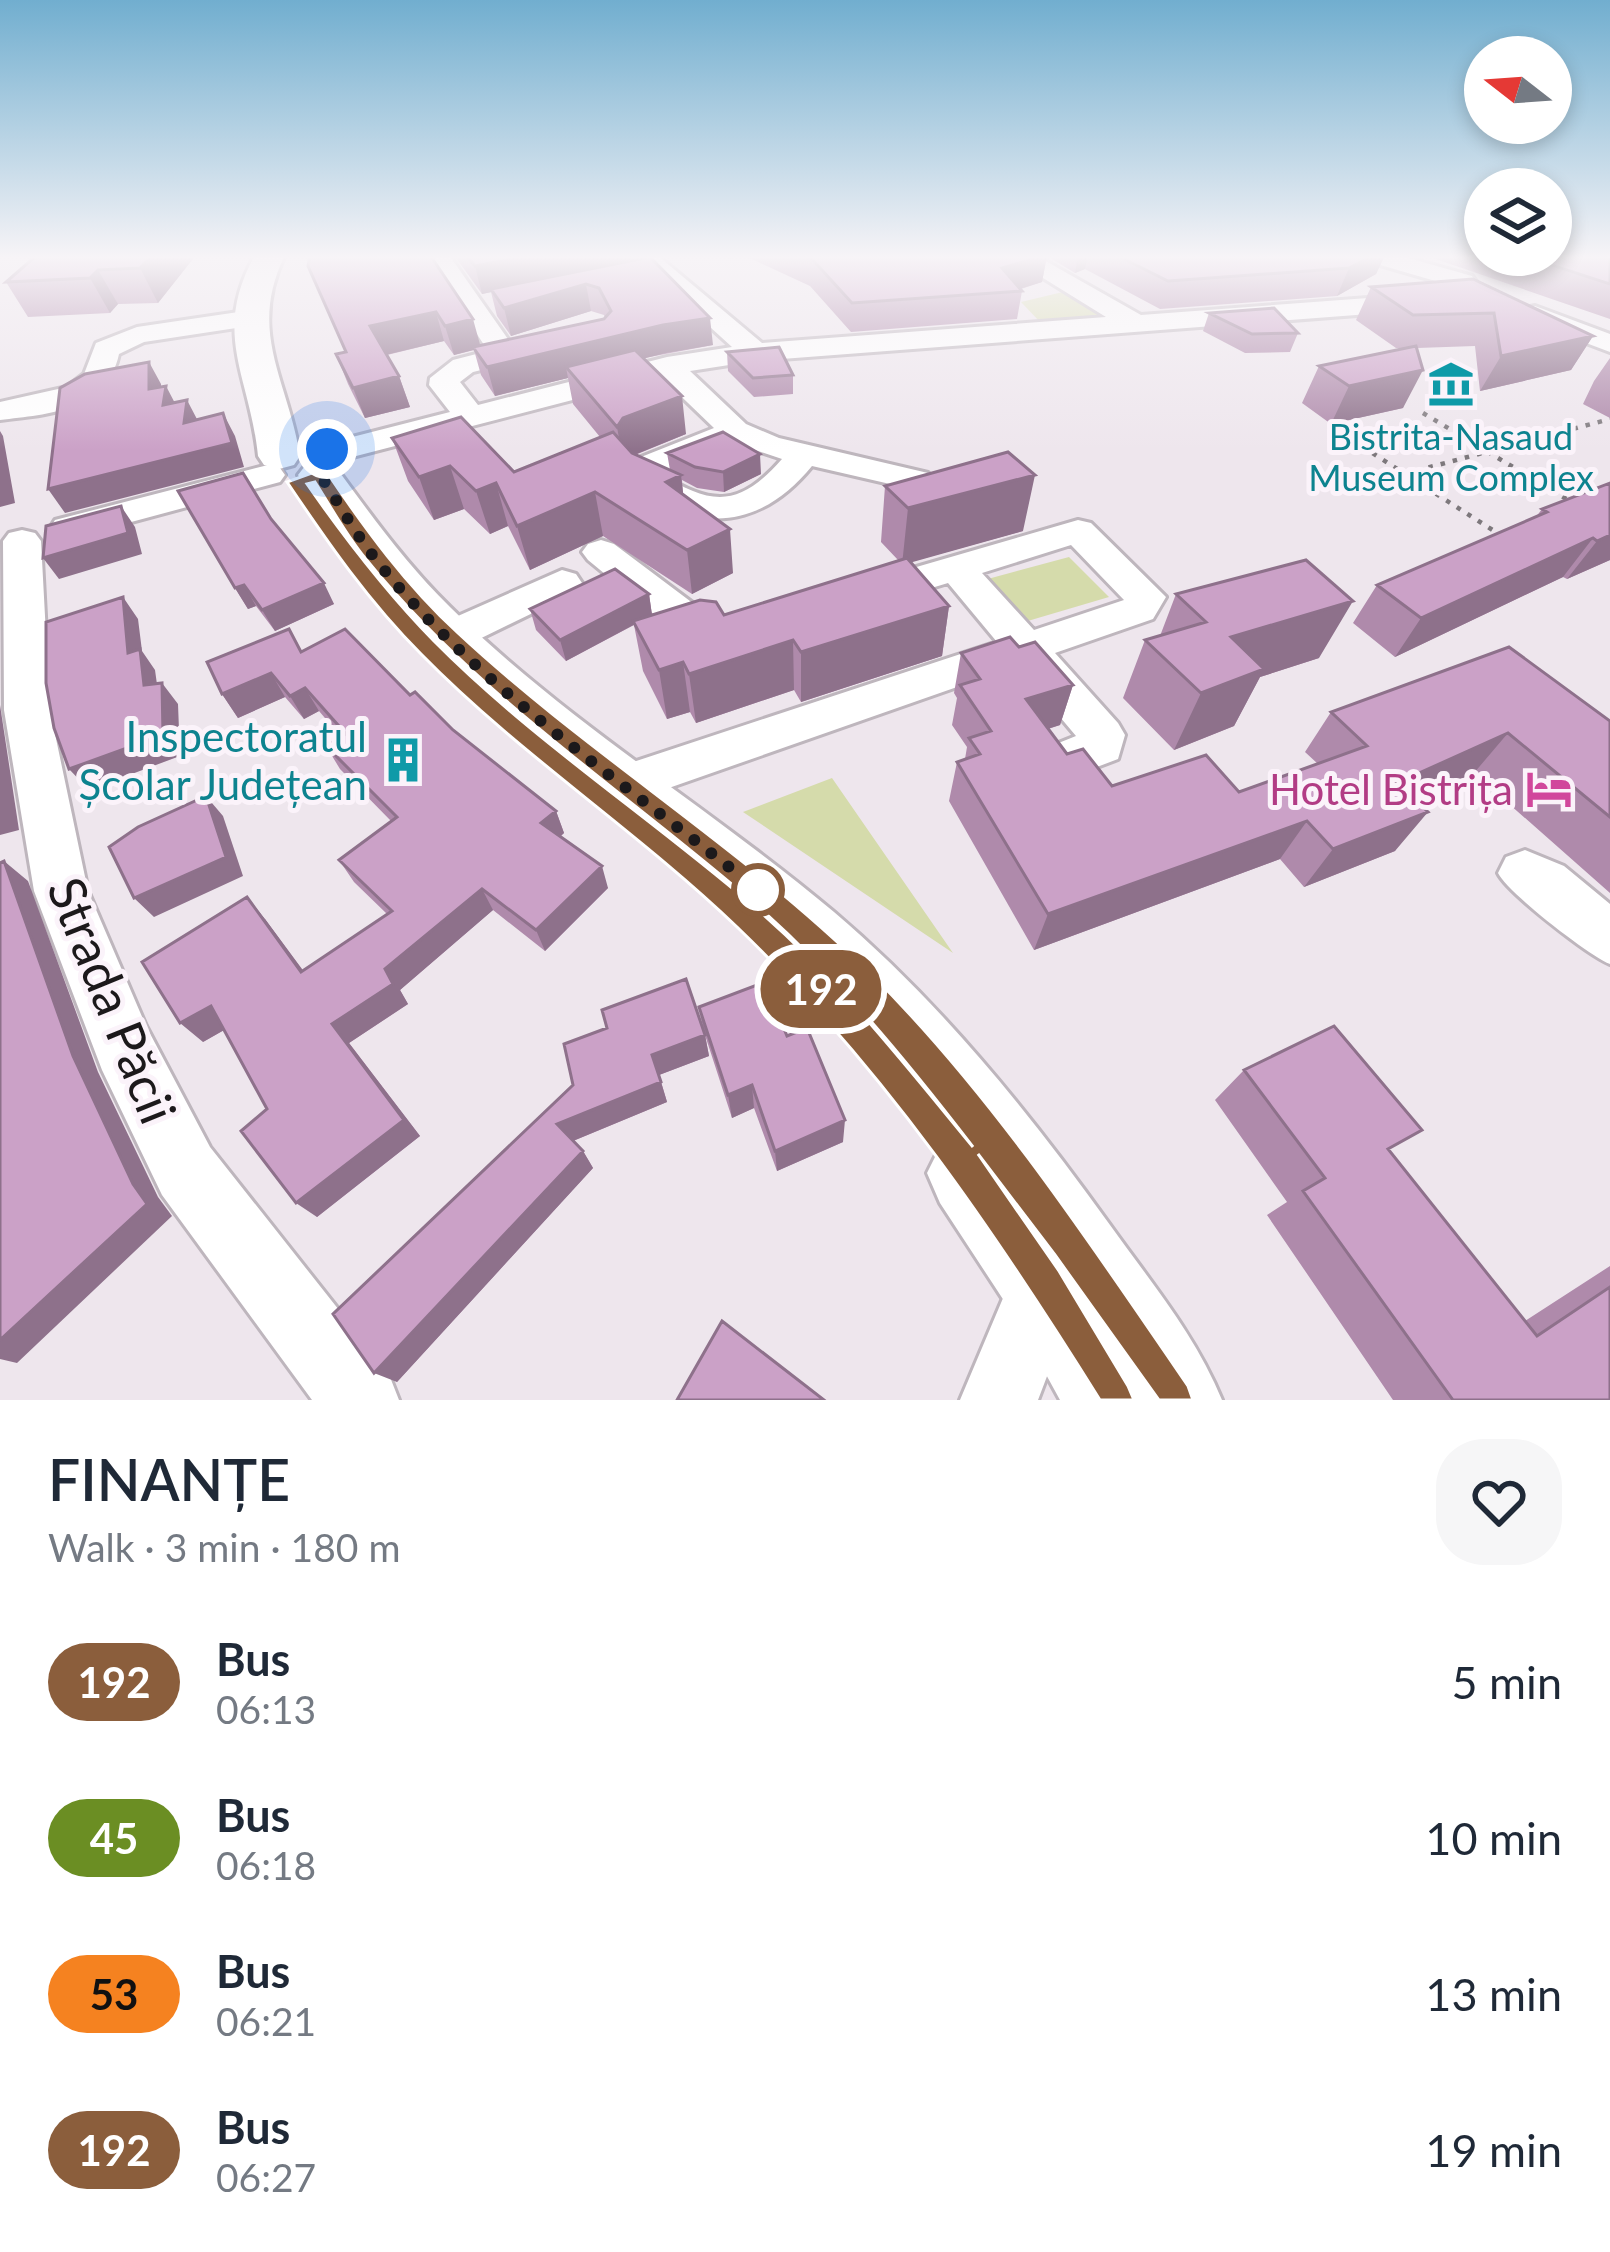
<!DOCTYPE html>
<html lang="en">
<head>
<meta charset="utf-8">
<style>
	:root { --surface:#fff; --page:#f6f6f7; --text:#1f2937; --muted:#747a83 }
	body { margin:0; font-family:Lato,sans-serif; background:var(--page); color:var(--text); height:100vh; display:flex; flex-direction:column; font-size:45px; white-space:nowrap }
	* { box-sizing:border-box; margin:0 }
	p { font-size:39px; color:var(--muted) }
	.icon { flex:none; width:66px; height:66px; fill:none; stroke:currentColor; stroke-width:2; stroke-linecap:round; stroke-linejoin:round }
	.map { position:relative; height:1400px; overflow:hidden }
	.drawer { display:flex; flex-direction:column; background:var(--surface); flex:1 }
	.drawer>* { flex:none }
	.badge { padding:0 24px; border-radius:39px; font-size:42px; line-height:78px }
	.needle { width:78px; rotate:287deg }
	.buttons { position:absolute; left:1464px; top:36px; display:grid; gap:24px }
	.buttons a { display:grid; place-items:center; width:108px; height:108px; border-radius:50%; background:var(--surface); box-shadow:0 6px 18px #0003; font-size:60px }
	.you { position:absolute; width:60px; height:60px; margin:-30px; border:9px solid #fff; border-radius:50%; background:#1a73e8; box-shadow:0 0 0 18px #1a73e833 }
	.map>.badge { position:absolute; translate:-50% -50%; box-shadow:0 0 0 6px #fff }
	.round { display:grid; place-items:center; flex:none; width:126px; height:126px; border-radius:48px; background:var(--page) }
	.summary { display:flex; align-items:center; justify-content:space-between; height:204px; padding:0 48px }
	h1 { font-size:57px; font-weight:600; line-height:90px }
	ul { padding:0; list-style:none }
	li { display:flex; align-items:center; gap:36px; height:156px; padding:0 48px }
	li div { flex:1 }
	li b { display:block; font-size:45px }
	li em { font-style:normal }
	li .badge { min-width:132px; font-weight:700; text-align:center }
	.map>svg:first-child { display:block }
	.green { fill:#d5dbab }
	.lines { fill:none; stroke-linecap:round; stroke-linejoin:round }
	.minor-casing { stroke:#beb6bd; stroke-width:6 }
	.major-casing { stroke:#beb6bd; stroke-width:6 }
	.path { stroke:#7d787c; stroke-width:4.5; stroke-dasharray:4.5 8; stroke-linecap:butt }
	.minor { fill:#fff; fill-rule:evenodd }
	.major { fill:#fff; fill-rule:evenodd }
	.wall { fill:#af8aab }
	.shaded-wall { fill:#8e718b }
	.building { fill:#cba1c7; stroke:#8e718b; stroke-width:3 }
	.line { fill:#8b5e3c; stroke:#fff; stroke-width:3; fill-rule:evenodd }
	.walk { stroke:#1c191b; stroke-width:12; stroke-dasharray:0 21.6 }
	.stop-dot { fill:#fff; stroke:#8b5e3c; stroke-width:6 }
	.labels { text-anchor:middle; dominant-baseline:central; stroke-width:10; stroke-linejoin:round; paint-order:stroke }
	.far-culture-label { font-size:36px; fill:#0d838f; stroke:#fbf3fa }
	.culture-label { font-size:42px; fill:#0d838f; stroke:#fbf3fa; text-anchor:end }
	.hotel-label { font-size:42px; fill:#b23c85; stroke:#fbf3fa; text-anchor:end }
	.near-street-label { font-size:51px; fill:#1c191b; stroke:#fbf3fa }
</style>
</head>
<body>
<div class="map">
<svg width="1610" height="1400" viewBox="0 0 1610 1400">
	<rect width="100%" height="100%" fill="#eee6ed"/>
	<path class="green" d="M 1071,290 L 1112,317 L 1041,323 L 1021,302 Z
		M 1069,557 L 1109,597 L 1021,623 L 984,580 Z
		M 832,778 L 953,953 L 743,812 Z"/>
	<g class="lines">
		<g class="minor-casing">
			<path id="minor" d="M 425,255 L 449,255 L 517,352 L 510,363 L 473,372 L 460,382 L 478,405 L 667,357 L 732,347 L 631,255 L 657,255 L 762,343 L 1106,317 L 1006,255 L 1035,255 L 1141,315 L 1422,294 L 1435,302 L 1422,310 L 755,361 L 690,371 L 746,424 L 779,438 L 928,473 L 933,480 L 928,487 L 916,490 L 812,466 C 772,515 721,534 662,504 C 648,497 633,489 624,476 L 631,461 L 714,428 L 661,377 L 333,462 L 321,459 L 316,452 L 321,445 L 450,412 L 429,385 L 430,378 L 453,360 L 488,351 ZM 734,443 L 782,459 C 740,507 712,507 660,473 Z
				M 1360,255 L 1398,255 L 1472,276 L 1476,281 L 1463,289 L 1363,260 Z
				M 1535,306 L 1610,334 L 1610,352 L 1525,320 L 1522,314 L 1525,308 Z
				M 252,310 L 266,318 L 262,324 L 144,342 L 119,354 C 107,411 49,414 0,420 L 0,402 L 67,387 L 84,374 L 96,343 L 137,327 Z
				M 268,465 L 280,468 L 285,475 L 280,482 L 68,539 L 55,536 L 50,528 L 55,520 Z
				M 1078,520 L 1091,523 L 1166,597 L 1153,619 L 1055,653 L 1118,723 L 1125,735 L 1118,759 L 1068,778 L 1051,772 L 1044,759 L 1051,746 L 1076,736 L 1017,666 L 626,803 L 609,798 L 602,784 L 609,770 L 997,642 L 948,583 L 865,608 L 851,604 L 845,595 L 851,586 ZM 1071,545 L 1124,600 L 1034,630 L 982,573 Z
				M 22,530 L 35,533 L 41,541 L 50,710 L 88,891 L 146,1026 L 210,1147 L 388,1372 L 399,1400 L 312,1400 L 162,1195 L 102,1070 L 34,891 L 4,710 L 3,541 L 9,533 Z
				M 601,540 L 614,544 L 714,619 L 741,623 L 747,633 L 741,643 L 713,649 L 684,639 L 588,560 L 582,552 L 588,544 Z
				M 562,570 L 576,574 L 582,583 L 576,592 L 463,647 L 448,651 L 433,647 L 427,637 L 433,627 Z
				M 1525,850 L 1564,866 L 1610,904 L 1610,964 C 1588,955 1507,892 1498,873 L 1506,857 Z
				M 1046,1248 L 1072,1258 L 1082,1284 L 1038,1400 L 960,1400 L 1020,1258 Z"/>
		</g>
		<g class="major-casing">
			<path id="major" d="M 255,255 L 285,255 C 247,332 288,380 300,456 L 294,465 L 279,469 L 264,465 L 258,456 C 250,376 211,334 255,255 Z
				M 320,462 L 335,466 C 371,515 406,564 450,607 C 566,722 709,807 834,912 C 940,1002 1029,1112 1110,1225 C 1150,1281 1196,1336 1222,1400 L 1060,1400 L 1014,1316 L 940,1203 L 927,1173 L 943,1141 C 880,1059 813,981 734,912 C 628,818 507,736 411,630 C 368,583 333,528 298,475 L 305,466 Z"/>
		</g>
		<path class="path" d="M 1423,413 L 1573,503
			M 1341,433 L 1502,536
			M 1344,490 L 1610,419"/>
		<use href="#minor" class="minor"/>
		<use href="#major" class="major"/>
	</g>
	<path class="wall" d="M 196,255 L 158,303 L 118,304 L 110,313 L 28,317 L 6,282 Z
		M 430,255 L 480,345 L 605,318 L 604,315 L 591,311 L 511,336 L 497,316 L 491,292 L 482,294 L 454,255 L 631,255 L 632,261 L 713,345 L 644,358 L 686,434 L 635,455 L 670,470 L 667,453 L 761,474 L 724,492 L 697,488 L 682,480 L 683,495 L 733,573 L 692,594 L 603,536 L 530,570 L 508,526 L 490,534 L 464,509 L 434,520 L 408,481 L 392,438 L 514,472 L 600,437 L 573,404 L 568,378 L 495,396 L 481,375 L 474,350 L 454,355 L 444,341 L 387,355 L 399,376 L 410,407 L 365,418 L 348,384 L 336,354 L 345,352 L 308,266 Z
		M 723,255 L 1385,255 L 1376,274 L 1337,296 L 1160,309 L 1085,269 L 1075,273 L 1047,256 L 1042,282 L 1021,289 L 1022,291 L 1017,319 L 851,332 L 810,286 L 745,256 L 729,259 Z
		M 1424,255 L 1610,255 L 1610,319 Z
		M 1473,279 L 1593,336 L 1571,370 L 1480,391 L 1475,346 L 1417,348 L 1403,408 L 1331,424 L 1302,403 L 1319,366 L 1407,348 L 1396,348 L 1356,320 L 1371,287 Z
		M 1209,313 L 1298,333 L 1290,352 L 1245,353 L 1203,331 Z
		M 727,352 L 793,375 L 793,394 L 754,397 L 728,371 Z
		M 1610,358 L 1610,418 L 1583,404 L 1594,381 Z
		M 1610,483 L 1610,560 L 1567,579 L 1563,577 L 1395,657 L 1353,623 L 1377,585 L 1536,517 L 1542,509 Z
		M 885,486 L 1023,531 L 910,562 L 949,606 L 942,656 L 801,702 L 794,690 L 696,723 L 690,712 L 667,719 L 643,671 L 634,625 L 566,661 L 536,630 L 530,609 L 649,594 L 652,615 L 724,615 L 898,560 L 881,542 Z
		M 271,519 L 334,604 L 275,631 L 256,606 L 248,609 L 235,588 Z
		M 1176,594 L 1319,658 L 1260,677 L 1234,726 L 1174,750 L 1123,698 L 1145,640 L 1160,636 Z
		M 1019,647 L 1073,685 L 1060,725 L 1048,729 L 1067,754 L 1112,786 L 1239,792 L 1318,764 L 1305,752 L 1331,712 L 1610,721 L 1610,893 L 1474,773 L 1415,799 L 1395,851 L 1304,887 L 1280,859 L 1034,950 L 949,801 L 957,762 L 965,759 L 967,747 L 952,725 L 957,698 L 954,693 L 961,653 Z
		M 301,652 L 410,695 L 556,811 L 564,833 L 560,837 L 608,888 L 545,951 L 493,910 L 400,990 L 408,1004 L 349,1043 L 420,1136 L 317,1217 L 267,1109 L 224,1030 L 203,1042 L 265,919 L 303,971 L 387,914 L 354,882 L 339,860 L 391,821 L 340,769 L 326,746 L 341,737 L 319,711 L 304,719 L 285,697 L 238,718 L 222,694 Z
		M 699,1007 L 787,1036 L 843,1142 L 777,1171 L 754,1108 L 732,1118 L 705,1035 L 709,1056 L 659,1075 L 667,1102 L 573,1141 L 583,1151 L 593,1168 L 397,1382 L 333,1314 L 704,1032 Z
		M 1244,1070 L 1390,1151 L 1525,1321 L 1610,1266 L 1610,1400 L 1393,1400 L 1267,1215 L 1287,1202 L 1215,1100 Z"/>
	<path class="shaded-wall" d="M 152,255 L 196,255 L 158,303 L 140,268 Z
		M 533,255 L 631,255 L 632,263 L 482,294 L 475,266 Z
		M 1047,255 L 1042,282 L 1013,291 L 1002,268 Z
		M 1078,255 L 1088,255 L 1085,269 L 1075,273 Z
		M 1374,255 L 1385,255 L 1376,274 L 1337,296 L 1349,268 Z
		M 98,270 L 118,304 L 110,313 L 90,278 Z
		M 586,284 L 591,311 L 511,336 L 504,308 Z
		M 436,312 L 444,341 L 381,356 L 370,326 Z
		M 710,318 L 713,345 L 666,353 L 574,376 L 566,367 L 568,378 L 495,396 L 487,367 L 663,325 Z
		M 473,319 L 481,348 L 454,355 L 445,326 Z
		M 1593,336 L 1571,370 L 1480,391 L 1501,356 Z
		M 149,362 L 161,384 L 162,412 L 149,389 Z
		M 1423,370 L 1403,408 L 1331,424 L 1349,386 Z
		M 399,376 L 410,407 L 365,418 L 353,388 Z
		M 166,386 L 178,409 L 163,405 Z
		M 682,396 L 686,434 L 629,457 L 624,466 L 617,427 L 623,418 Z
		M 187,400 L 199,423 L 184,423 Z
		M 223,413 L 235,436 L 244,467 L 65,513 L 48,489 Z
		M 0,431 L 3,436 L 15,503 L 0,507 Z
		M 760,454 L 761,474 L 724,492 L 723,472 Z
		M 450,466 L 464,509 L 434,520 L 419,477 Z
		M 681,475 L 686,518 L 666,482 Z
		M 1035,475 L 1023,531 L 902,565 L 908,508 Z
		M 496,483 L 508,526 L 490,534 L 476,491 Z
		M 595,492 L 603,536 L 530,570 L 517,526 Z
		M 121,506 L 135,527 L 142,554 L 59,579 L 43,558 Z
		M 730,529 L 733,573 L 692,594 L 687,550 Z
		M 1610,535 L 1610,560 L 1567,579 L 1597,541 Z
		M 1593,538 L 1563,577 L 1395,657 L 1421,618 Z
		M 324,583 L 334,604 L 275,631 L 262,610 Z
		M 244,585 L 256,606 L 248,609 L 235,588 Z
		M 649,594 L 652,615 L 566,661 L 560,640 Z
		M 123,597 L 138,619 L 142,651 L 155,670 L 160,706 L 144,685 L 128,653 Z
		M 1353,601 L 1319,658 L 1260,677 L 1234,726 L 1174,750 L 1201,693 L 1231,637 Z
		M 949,606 L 942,656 L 801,702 L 801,652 Z
		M 793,640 L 794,690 L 696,723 L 689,674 Z
		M 683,662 L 690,712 L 667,719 L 659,670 Z
		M 271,673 L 285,697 L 238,718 L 222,694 Z
		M 162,683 L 178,704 L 180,756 L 89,790 L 69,769 Z
		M 1073,685 L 1060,725 L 1015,739 L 1026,699 Z
		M 305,688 L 319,711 L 304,719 L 290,696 Z
		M 0,705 L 19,830 L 0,835 Z
		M 1508,733 L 1474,773 L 1367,821 L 1397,783 Z
		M 206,796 L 223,816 L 243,876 L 154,917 L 134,898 Z
		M 556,811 L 564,833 L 549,846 L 541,823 Z
		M 1428,812 L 1395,851 L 1304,887 L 1333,849 Z
		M 1307,821 L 1280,859 L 1034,950 L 1048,914 Z
		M 4,861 L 28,881 L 98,1072 L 158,1197 L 172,1216 L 17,1363 L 0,1359 L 0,1340 L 133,1184 L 73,1056 Z
		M 602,866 L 608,888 L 545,951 L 536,930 Z
		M 482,889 L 493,910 L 400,990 L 408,1004 L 349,1043 L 420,1136 L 317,1217 L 296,1203 L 332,1024 L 385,969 Z
		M 247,897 L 265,919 L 319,992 L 301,972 Z
		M 211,1006 L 233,1025 L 203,1042 L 180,1023 Z
		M 705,1035 L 709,1056 L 659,1075 L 652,1055 Z
		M 661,1082 L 667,1102 L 568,1143 L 557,1124 Z
		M 752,1085 L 754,1108 L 732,1118 L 728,1095 Z
		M 845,1120 L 843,1142 L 777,1171 L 775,1151 Z
		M 583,1151 L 593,1168 L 397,1382 L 374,1373 Z"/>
	<path class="building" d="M 37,255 L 152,255 L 140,268 L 98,270 L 90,278 L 6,282 Z
		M 310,255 L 430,255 L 473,319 L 445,326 L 436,312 L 370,326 L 399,376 L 353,388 L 336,354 L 346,352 L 308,266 Z
		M 466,255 L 533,255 L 475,266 Z
		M 803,255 L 1047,255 L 1002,268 L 1022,291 L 852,303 L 811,258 Z
		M 1116,255 L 1374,255 L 1349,268 L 1168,281 Z
		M 1521,255 L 1610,255 L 1610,284 Z
		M 650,257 L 710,318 L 663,325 L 487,367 L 473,347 L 604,319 L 611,311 L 599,288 L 586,284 L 504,308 L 491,289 Z
		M 1473,279 L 1593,336 L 1501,356 L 1494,313 L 1413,315 L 1371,287 Z
		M 1274,308 L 1298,333 L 1252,334 L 1209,313 Z
		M 1416,346 L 1423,370 L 1349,386 L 1319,366 Z
		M 779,347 L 793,375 L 753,378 L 727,352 Z
		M 635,350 L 682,396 L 623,418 L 617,427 L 566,367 Z
		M 149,362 L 149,389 L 166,386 L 163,405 L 187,400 L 184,423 L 223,413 L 232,443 L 48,489 L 60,388 L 85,374 Z
		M 461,417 L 514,472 L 613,432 L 632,453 L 681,475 L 666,482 L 730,529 L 687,550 L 595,492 L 517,526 L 496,483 L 476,491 L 450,466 L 419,477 L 392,438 Z
		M 723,432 L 760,454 L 723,472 L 695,467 L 667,453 Z
		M 1008,452 L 1035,475 L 908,508 L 885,486 Z
		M 243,473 L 271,519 L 324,583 L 262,610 L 244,585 L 235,588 L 178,491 Z
		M 1610,483 L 1610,535 L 1597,541 L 1593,538 L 1421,618 L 1377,585 L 1547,512 L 1542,509 Z
		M 121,506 L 128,533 L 43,558 L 46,526 Z
		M 907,558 L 949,606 L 801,652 L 793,640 L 689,674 L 683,662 L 659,670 L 633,621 L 700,600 L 716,602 L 724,615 Z
		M 1306,560 L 1353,601 L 1231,637 L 1264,669 L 1201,693 L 1145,640 L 1206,622 L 1176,594 Z
		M 615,569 L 649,594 L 560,640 L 530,609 Z
		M 123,597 L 128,653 L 140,649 L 144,685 L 162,683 L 163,735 L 69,769 L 54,728 L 46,683 L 46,622 Z
		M 289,629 L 301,652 L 345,629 L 410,695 L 415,692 L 453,730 L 556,811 L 541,823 L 602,866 L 536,930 L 482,889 L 385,969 L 393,984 L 332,1024 L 404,1120 L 296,1203 L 241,1131 L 267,1109 L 211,1006 L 180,1023 L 142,962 L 247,897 L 301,972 L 392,911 L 339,860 L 397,817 L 326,746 L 346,734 L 305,688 L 290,696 L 271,673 L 222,694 L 207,662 Z
		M 1010,637 L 1019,647 L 1035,642 L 1073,685 L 1026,699 L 1067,754 L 1083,749 L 1112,786 L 1206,755 L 1239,792 L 1367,746 L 1331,712 L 1509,647 L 1610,721 L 1610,817 L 1508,733 L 1397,783 L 1428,812 L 1333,849 L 1307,821 L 1048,914 L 957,762 L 980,754 L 969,738 L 991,731 L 960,685 L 980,679 L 961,653 Z
		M 206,796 L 226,857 L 134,898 L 109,847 L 138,827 Z
		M 4,861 L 73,1056 L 133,1184 L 147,1204 L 0,1340 L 0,863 Z
		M 686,979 L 705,1035 L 652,1055 L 661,1082 L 557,1124 L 583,1151 L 374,1373 L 333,1314 L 573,1085 L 564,1044 L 607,1028 L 602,1010 Z
		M 765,982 L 787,1036 L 807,1028 L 845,1120 L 775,1151 L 752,1085 L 728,1095 L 699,1007 Z
		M 1334,1026 L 1422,1130 L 1388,1149 L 1537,1336 L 1610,1287 L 1610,1400 L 1453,1400 L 1303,1191 L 1325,1178 L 1244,1070 Z
		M 722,1321 L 824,1400 L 677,1400 Z"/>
	<linearGradient id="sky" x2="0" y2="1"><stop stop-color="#71aecf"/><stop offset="0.57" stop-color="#f7f4f7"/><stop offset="1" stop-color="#f7f4f7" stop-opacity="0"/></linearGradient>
	<rect width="1610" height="451" fill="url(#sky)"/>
	<path class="line" d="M 320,470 L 326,471 C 365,529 406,585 458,633 C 589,755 744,848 872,975 C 991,1093 1093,1247 1188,1386 L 1193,1400 L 1159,1400 L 1055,1255 L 978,1154 L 1059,1271 L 1128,1386 L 1134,1400 L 1100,1400 C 998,1237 885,1069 737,927 C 637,831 519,754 421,654 C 369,602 328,543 287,482 ZM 315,482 C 331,507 346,535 365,558 C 475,694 623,790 754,903 C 837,976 906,1060 973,1147 C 903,1062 836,976 751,904 C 647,815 530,738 434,641 C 386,592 346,540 307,484 Z"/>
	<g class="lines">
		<path class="walk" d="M 327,449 L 335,460 L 320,475 C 337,500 352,528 370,552 C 472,686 635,789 765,896 L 758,890"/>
	</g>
	<defs>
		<g id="museum-bare" transform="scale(3.6)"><path d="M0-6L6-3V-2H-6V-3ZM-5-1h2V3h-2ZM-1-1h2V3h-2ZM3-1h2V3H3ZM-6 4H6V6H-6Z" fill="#0f9aa8" stroke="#fbf3fa" stroke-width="2.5" paint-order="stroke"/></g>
		<g id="building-bare" transform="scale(3.6)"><path d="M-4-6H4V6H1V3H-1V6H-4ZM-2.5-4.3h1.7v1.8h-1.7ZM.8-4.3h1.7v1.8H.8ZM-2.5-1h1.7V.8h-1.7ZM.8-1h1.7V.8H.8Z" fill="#0f9aa8" stroke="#fbf3fa" stroke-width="2.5" paint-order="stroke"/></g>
		<g id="hotel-bare" transform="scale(3.6)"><path d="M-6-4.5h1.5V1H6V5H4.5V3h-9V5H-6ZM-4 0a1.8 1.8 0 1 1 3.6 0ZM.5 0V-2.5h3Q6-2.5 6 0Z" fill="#d1479c" stroke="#fbf3fa" stroke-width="2.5" paint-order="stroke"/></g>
	</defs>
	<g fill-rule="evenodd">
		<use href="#museum-bare" x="1451" y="384"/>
		<use href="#building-bare" x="403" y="760"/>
		<use href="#hotel-bare" x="1549" y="789"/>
	</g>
	<circle class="stop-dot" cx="758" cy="890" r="24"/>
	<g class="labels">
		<g class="far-culture-label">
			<text x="1451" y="436">Bistrita-Nasaud<tspan x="1451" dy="41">Museum Complex</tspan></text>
		</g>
		<g class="culture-label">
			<text x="367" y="736">Inspectoratul<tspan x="367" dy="48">Școlar Județean</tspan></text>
		</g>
		<g class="hotel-label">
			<text x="1513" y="789">Hotel Bistrița</text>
		</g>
		<g class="near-street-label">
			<text transform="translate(113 1000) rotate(68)">Strada Păcii</text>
		</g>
	</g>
</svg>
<div class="buttons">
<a><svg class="needle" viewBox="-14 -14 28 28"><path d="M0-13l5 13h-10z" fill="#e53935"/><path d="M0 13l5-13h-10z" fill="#747a83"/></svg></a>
<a><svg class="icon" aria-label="layers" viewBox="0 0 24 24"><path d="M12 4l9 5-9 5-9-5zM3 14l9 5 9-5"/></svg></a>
</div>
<div class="you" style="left:327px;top:449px"></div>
<b class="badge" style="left:821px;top:989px;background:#8b5e3c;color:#fff">192</b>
</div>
<section class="drawer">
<div class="summary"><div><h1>FINANȚE</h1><p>Walk · 3 min · 180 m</p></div><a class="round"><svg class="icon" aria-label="heart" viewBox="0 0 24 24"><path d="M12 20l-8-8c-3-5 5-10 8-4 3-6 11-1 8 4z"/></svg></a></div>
<ul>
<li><span class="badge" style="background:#8b5e3c;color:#fff">192</span><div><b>Bus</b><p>06:13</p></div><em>5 min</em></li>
<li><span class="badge" style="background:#6b8e23;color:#fff">45</span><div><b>Bus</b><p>06:18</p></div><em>10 min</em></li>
<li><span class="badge" style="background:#f58220;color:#111">53</span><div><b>Bus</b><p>06:21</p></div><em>13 min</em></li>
<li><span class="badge" style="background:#8b5e3c;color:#fff">192</span><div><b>Bus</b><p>06:27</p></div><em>19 min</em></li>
</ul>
</section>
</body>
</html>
